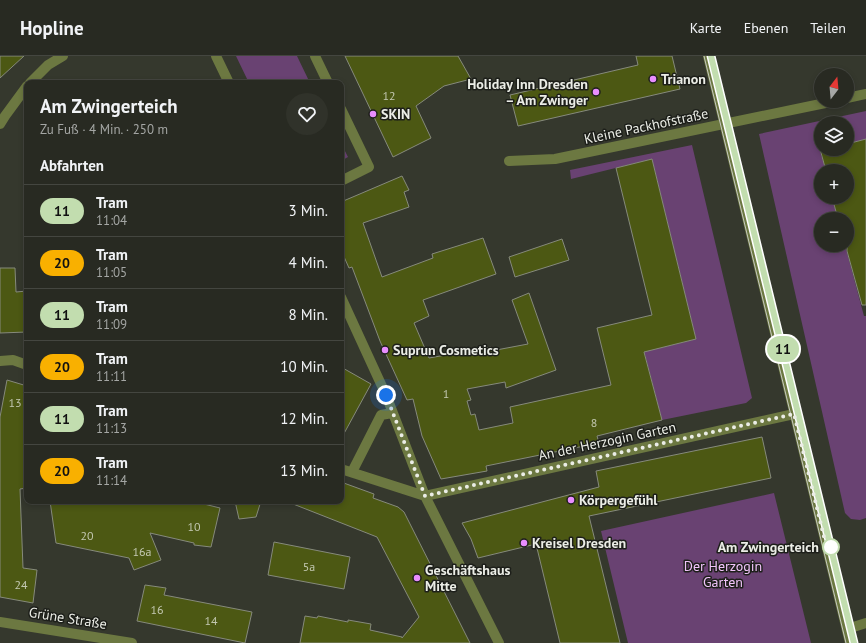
<!DOCTYPE html>
<html lang="de">
<head>
<meta charset="utf-8">
<style>
	:root { --surface:#282a22; --page:#30322a; --text:#f1f3f6; --muted:#a5a7a5; --line:#444640 }
	body { margin:0; font-family:"PT Sans",sans-serif; background:var(--page); color:var(--text); height:100vh; display:flex; flex-direction:column; font-size:15px; white-space:nowrap }
	* { box-sizing:border-box; margin:0 }
	p { font-size:13px; color:var(--muted) }
	.icon { flex:none; width:22px; height:22px; fill:none; stroke:currentColor; stroke-width:2; stroke-linecap:round; stroke-linejoin:round }
	.map { position:relative; flex:1; overflow:hidden }
	.side { position:absolute; left:24px; top:24px; width:320px; height:424px; display:flex; flex-direction:column; background:var(--surface); border-radius:8px; box-shadow:0 2px 6px #0003,0 0 0 1px var(--line) }
	.side>* { flex:none }
	.badge { padding:0 8px; border-radius:13px; font-size:14px; line-height:26px }
	.needle { width:26px; rotate:16deg }
	.tools { position:absolute; left:814px; top:12px; display:grid; gap:8px }
	.tools a { display:grid; place-items:center; width:40px; height:40px; border-radius:50%; background:var(--surface); box-shadow:0 2px 6px #0003,0 0 0 1px var(--line); font-size:20px }
	.you { position:absolute; width:20px; height:20px; margin:-10px; border:3px solid #fff; border-radius:50%; background:#1a73e8; box-shadow:0 0 0 6px #1a73e833 }
	.map>.badge { position:absolute; translate:-50% -50%; box-shadow:0 0 0 2px #fff }
	h2 { padding:0 16px; font-size:15px; line-height:36px }
	.round { display:grid; place-items:center; flex:none; width:42px; height:42px; border-radius:21px; background:var(--page) }
	.overview { display:flex; align-items:center; justify-content:space-between; height:68px; padding:0 16px }
	h1 { font-size:19px; font-weight:700; line-height:30px }
	ul { padding:0; list-style:none }
	li { display:flex; align-items:center; gap:12px; height:52px; padding:0 16px; border-top:1px solid var(--line) }
	li div { flex:1 }
	li b { display:block; font-size:15px }
	li em { font-style:normal }
	li .badge { min-width:44px; font-weight:700; text-align:center }
	header { display:flex; align-items:center; gap:24px; box-sizing:border-box; height:56px; padding:0 20px; background:var(--surface); border-bottom:1px solid var(--line) }
	header strong { font-size:19px }
	nav { display:flex; gap:22px; margin-inline-start:auto; font-size:14px }
	.map>svg:first-child { display:block }
	.green { fill:#694272 }
	.building { fill:#4c5813; stroke:#868a7c }
	.lines { fill:none; stroke-linecap:round; stroke-linejoin:round }
	.minor { stroke:#6c7841; stroke-width:10 }
	.tertiary { stroke:#6c7841; stroke-width:10 }
	.tram { stroke:#c8cac3; stroke-width:1 }
	.line-casing { stroke:#fff; stroke-width:9 }
	.line { stroke:#c2ddaf; stroke-width:6 }
	.walk { stroke:#ebede6; stroke-width:4; stroke-dasharray:0 7.2 }
	.poi-dot { fill:#e98dfe; stroke:#1d1f1a; stroke-width:1.5 }
	.stop-dot { fill:#fff; stroke:#c2ddaf; stroke-width:2 }
	.labels { text-anchor:middle; dominant-baseline:central; stroke-width:3; stroke-linejoin:round; paint-order:stroke }
	.number-label { font-size:12px; fill:#c3c8b1 }
	.poi-label { font-size:14px; font-weight:bold; fill:#ebede6; stroke:#1d1f1a; text-anchor:start }
	.street-label { font-size:14px; fill:#ebede6; stroke:#1d1f1a }
	.stop-label { font-size:14px; font-weight:bold; fill:#ebede6; stroke:#1d1f1a; text-anchor:end }
	.park-label { font-size:14px; fill:#f0c3fa; stroke:#1d1f1a }
</style>
</head>
<body>
<header>
<strong>Hopline</strong>
<nav><a>Karte</a><a>Ebenen</a><a>Teilen</a></nav>
</header>
<div class="map">
<svg width="866" height="587" viewBox="0 0 866 587">
	<rect width="100%" height="100%" fill="#35382d"/>
	<path class="green" d="M 236,0 L 297,0 L 310,27 L 249,27 Z
		M 866,55 L 866,83 L 847,88 L 847,67 L 821,67 L 821,93 L 826,93 L 820,95 L 826,115 L 821,115 L 821,141 L 832,141 L 838,163 L 821,163 L 821,189 L 845,189 L 864,260 L 866,260 L 866,462 L 860,464 L 851,463 L 845,457 L 759,78 Z
		M 341,87 L 348,101 L 341,105 Z
		M 692,89 L 752,342 L 746,347 L 662,364 L 641,283 L 660,292 L 696,283 L 652,103 L 571,123 L 570,114 Z
		M 774,437 L 811,587 L 628,587 L 601,475 Z"/>
	<path class="building" d="M 0,0 L 24,0 L 0,22 Z
		M 345,0 L 458,0 L 471,23 L 444,30 L 416,50 L 431,82 L 393,101 Z
		M 636,0 L 672,0 L 680,33 L 518,70 L 510,39 L 638,9 Z
		M 866,83 L 866,249 L 862,249 L 847,195 L 847,163 L 838,163 L 832,141 L 847,141 L 847,115 L 826,115 L 820,93 L 847,93 L 847,88 Z
		M 652,103 L 696,283 L 644,296 L 662,364 L 597,380 L 599,387 L 486,410 L 487,415 L 441,423 L 422,380 L 413,343 L 407,344 L 380,285 L 352,211 L 349,212 L 341,194 L 341,146 L 402,120 L 409,134 L 404,136 L 409,151 L 363,167 L 382,221 L 433,202 L 432,198 L 483,182 L 496,218 L 423,244 L 429,260 L 414,267 L 429,302 L 491,291 L 491,295 L 528,288 L 512,244 L 529,237 L 556,314 L 506,332 L 505,326 L 467,333 L 471,344 L 467,345 L 471,359 L 475,358 L 479,374 L 513,367 L 510,351 L 611,329 L 597,272 L 652,259 L 616,112 Z
		M 562,183 L 569,204 L 515,221 L 509,201 Z
		M 0,212 L 15,212 L 16,236 L 27,235 L 27,276 L 0,277 Z
		M 341,311 L 371,328 L 341,383 Z
		M 7,324 L 27,330 L 27,432 L 20,433 L 23,512 L 37,514 L 33,547 L 0,541 L 0,361 Z
		M 762,381 L 771,422 L 589,460 L 620,587 L 560,587 L 536,488 L 478,502 L 471,483 L 462,467 L 599,431 L 596,415 Z
		M 341,426 L 374,438 L 373,442 L 398,451 L 404,456 L 470,587 L 300,587 L 305,560 L 317,562 L 318,560 L 348,566 L 348,564 L 371,568 L 370,574 L 402,581 L 402,582 L 419,561 L 377,481 L 288,446 L 341,445 Z
		M 50,445 L 192,445 L 220,452 L 211,491 L 194,489 L 194,487 L 150,477 L 161,504 L 134,514 L 129,502 L 56,487 Z
		M 235,445 L 261,445 L 256,461 L 239,463 Z
		M 274,486 L 350,501 L 344,533 L 268,519 Z
		M 145,529 L 166,532 L 164,539 L 252,556 L 245,587 L 137,565 Z"/>
	<g class="lines">
		<path class="minor" d="M 216,0 L 229,27
			M 315,0 L 328,27
			M 30,27 L 48,9 L 63,0
			M 847,42 L 866,38
			M 341,53 L 369,111 L 341,125
			M 0,68 L 5,60 L 27,30
			M 509,105 L 555,103 L 835,45
			M 341,241 L 386,339 L 425,440 L 499,587
			M 0,305 L 13,304 L 27,309
			M 341,413 L 425,440 L 794,358
			M 352,416 L 381,359 L 392,357
			M 0,566 L 132,587
			M 847,573 L 866,567"/>
		<path class="tertiary" d="M 708,0 L 850,587"/>
		<path class="tram" d="M 704,0 L 846,587
			M 711,0 L 854,587"/>
	</g>
	<g class="lines">
		<g class="line-casing">
			<path id="line" d="M 711,0 L 854,587"/>
		</g>
		<use href="#line" class="line"/>
		<path class="walk" d="M 386,339 L 425,440 L 794,358 L 828,497 L 831,491"/>
	</g>
	<g class="poi-dot">
		<circle cx="653" cy="23" r="4"/>
		<circle cx="596" cy="36" r="4"/>
		<circle cx="373" cy="58" r="4"/>
		<circle cx="385" cy="294" r="4"/>
		<circle cx="571" cy="444" r="4"/>
		<circle cx="524" cy="487" r="4"/>
		<circle cx="417" cy="522" r="4"/>
	</g>
	<circle class="stop-dot" cx="831" cy="491" r="8"/>
	<g class="labels">
		<g class="number-label">
			<text x="389" y="39">12</text>
			<text x="446" y="337">1</text>
			<text x="15" y="346">13</text>
			<text x="594" y="366">8</text>
			<text x="194" y="470">10</text>
			<text x="87" y="479">20</text>
			<text x="142" y="495">16a</text>
			<text x="309" y="510">5a</text>
			<text x="21" y="528">24</text>
			<text x="157" y="553">16</text>
			<text x="211" y="564">14</text>
		</g>
		<g class="poi-label">
			<text x="661" y="23">Trianon</text>
			<text x="588" y="28" text-anchor="end">Holiday Inn Dresden<tspan x="588" dy="16">– Am Zwinger</tspan></text>
			<text x="381" y="58">SKIN</text>
			<text x="393" y="294">Suprun Cosmetics</text>
			<text x="579" y="444">Körpergefühl</text>
			<text x="532" y="487">Kreisel Dresden</text>
			<text x="425" y="514">Geschäftshaus<tspan x="425" dy="16">Mitte</tspan></text>
		</g>
		<g class="street-label">
			<text transform="translate(646 70) rotate(-12)">Kleine Packhofstraße</text>
			<text transform="translate(607 385) rotate(-12)">An der Herzogin Garten</text>
			<text transform="translate(68 562) rotate(9)">Grüne Straße</text>
		</g>
		<g class="stop-label">
			<text x="819" y="491">Am Zwingerteich</text>
		</g>
		<g class="park-label">
			<text x="723" y="510">Der Herzogin<tspan x="723" dy="16">Garten</tspan></text>
		</g>
	</g>
</svg>
<div class="tools">
<a><svg class="needle" viewBox="-14 -14 28 28"><path d="M0-13l5 13h-10z" fill="#e53935"/><path d="M0 13l5-13h-10z" fill="#a5a7a5"/></svg></a>
<a><svg class="icon" aria-label="layers" viewBox="0 0 24 24"><path d="M12 4l9 5-9 5-9-5zM3 14l9 5 9-5"/></svg></a>
<a>+</a>
<a>−</a>
</div>
<div class="you" style="left:386px;top:339px"></div>
<b class="badge" style="left:783px;top:293px;background:#c2ddaf;color:#111">11</b>
<section class="side">
<div class="overview"><div><h1>Am Zwingerteich</h1><p>Zu Fuß · 4 Min. · 250 m</p></div><a class="round"><svg class="icon" aria-label="heart" viewBox="0 0 24 24"><path d="M12 20l-8-8c-3-5 5-10 8-4 3-6 11-1 8 4z"/></svg></a></div>
<h2>Abfahrten</h2>
<ul>
<li><span class="badge" style="background:#c2ddaf;color:#111">11</span><div><b>Tram</b><p>11:04</p></div><em>3 Min.</em></li>
<li><span class="badge" style="background:#f9b000;color:#111">20</span><div><b>Tram</b><p>11:05</p></div><em>4 Min.</em></li>
<li><span class="badge" style="background:#c2ddaf;color:#111">11</span><div><b>Tram</b><p>11:09</p></div><em>8 Min.</em></li>
<li><span class="badge" style="background:#f9b000;color:#111">20</span><div><b>Tram</b><p>11:11</p></div><em>10 Min.</em></li>
<li><span class="badge" style="background:#c2ddaf;color:#111">11</span><div><b>Tram</b><p>11:13</p></div><em>12 Min.</em></li>
<li><span class="badge" style="background:#f9b000;color:#111">20</span><div><b>Tram</b><p>11:14</p></div><em>13 Min.</em></li>
</ul>
</section>
</div>
</body>
</html>
